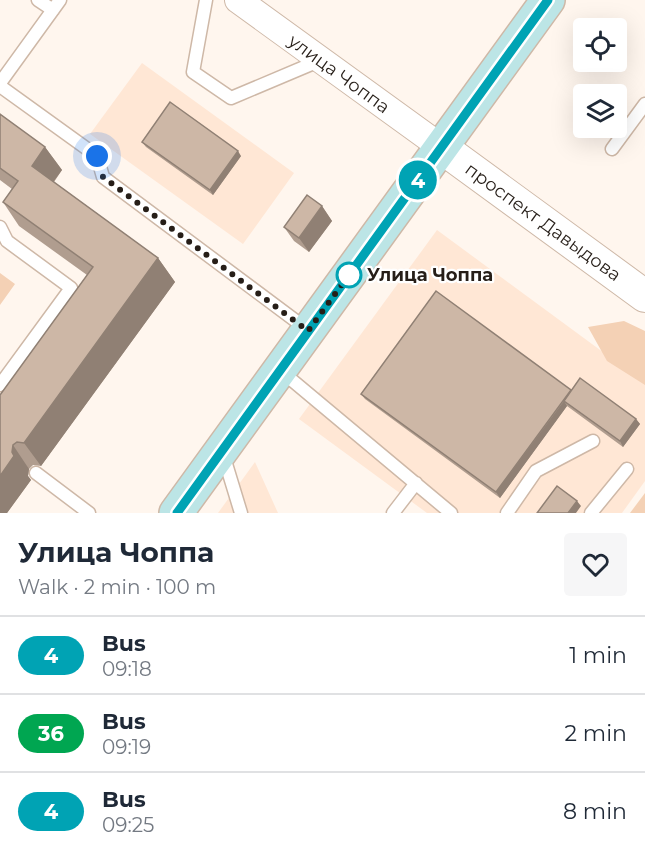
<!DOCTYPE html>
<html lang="en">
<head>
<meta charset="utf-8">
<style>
	:root { --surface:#fff; --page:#f6f6f7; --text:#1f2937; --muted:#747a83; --line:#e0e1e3 }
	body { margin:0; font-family:Montserrat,sans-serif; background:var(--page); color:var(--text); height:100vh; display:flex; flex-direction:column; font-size:22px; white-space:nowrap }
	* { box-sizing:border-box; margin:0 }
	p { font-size:20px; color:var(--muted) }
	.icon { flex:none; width:33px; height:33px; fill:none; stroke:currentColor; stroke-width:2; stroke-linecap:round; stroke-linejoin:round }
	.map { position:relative; height:513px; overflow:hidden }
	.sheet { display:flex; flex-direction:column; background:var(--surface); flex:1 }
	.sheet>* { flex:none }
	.badge { padding:0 12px; border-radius:20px; font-size:21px; line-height:39px }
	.tools { position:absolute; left:573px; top:18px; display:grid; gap:12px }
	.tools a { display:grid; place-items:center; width:54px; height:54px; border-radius:6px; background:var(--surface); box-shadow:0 6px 24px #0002; font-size:30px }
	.you { position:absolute; width:30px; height:30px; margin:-15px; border:4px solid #fff; border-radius:50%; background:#1a73e8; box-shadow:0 0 0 9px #1a73e833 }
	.map>.badge { position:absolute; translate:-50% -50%; box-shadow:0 0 0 3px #fff }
	.round { display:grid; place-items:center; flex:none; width:63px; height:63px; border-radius:6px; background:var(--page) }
	.head { display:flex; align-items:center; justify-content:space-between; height:102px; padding:0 18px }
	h1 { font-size:28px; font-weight:700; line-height:45px }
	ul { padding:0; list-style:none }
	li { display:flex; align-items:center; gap:18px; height:78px; padding:0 18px; border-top:2px solid var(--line) }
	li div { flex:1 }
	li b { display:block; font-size:22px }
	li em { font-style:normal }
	li .badge { min-width:66px; font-weight:700; text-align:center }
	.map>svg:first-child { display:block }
	.built { fill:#ffe7d5 }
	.green { fill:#f4d1b5 }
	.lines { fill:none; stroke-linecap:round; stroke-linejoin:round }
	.service-casing { stroke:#ceb8a7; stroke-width:15 }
	.minor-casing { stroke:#ceb8a7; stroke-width:28 }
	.tertiary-casing { stroke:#ceb8a7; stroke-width:34 }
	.secondary-casing { stroke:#ceb8a7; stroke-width:36 }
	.service { stroke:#fff; stroke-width:12 }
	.minor { stroke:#fff; stroke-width:26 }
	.tertiary { stroke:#fff; stroke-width:32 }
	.secondary { stroke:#bce5e6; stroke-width:33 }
	.wall { fill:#b09d8f }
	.shaded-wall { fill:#908074 }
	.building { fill:#cdb7a6; stroke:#908074; stroke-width:1.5 }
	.line-casing { stroke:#fff; stroke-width:14 }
	.line { stroke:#00a3b4; stroke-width:9 }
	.walk { stroke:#261e18; stroke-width:6; stroke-dasharray:0 10.8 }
	.stop-dot { fill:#fff; stroke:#00a3b4; stroke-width:3 }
	.labels { text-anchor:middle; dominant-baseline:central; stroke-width:4.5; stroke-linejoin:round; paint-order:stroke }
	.street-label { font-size:18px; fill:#261e18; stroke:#fff }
	.stop-label { font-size:18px; font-weight:bold; fill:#261e18; stroke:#fff; text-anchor:start }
</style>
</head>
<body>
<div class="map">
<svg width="645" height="513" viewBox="0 0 645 513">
	<rect width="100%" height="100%" fill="#fff6ee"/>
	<path class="built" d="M 142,63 L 294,173 L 243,244 L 90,134 Z
		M 437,230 L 645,383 L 645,481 L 622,513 L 427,513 L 299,419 Z
		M 255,462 L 278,513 L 218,513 Z"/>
	<path class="green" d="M 0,273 L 15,284 L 0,305 Z
		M 624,321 L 645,331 L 645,385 L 607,361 L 588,327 Z
		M 645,493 L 645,513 L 630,513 Z"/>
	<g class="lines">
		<g class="service-casing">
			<path id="service" d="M 38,0 L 53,10
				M 206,0 L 193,72 L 231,98 L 321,60
				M 0,83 L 60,0
				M 0,86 L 97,156 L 103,177 L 308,330
				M 612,149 L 645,104
				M 0,227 L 7,241 L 71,288 L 0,385
				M 281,371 L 451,513
				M 223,454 L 241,513
				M 36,473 L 89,513
				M 393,513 L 416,483
				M 507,513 L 536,471 L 593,441
				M 591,513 L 627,469"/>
		</g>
		<g class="minor-casing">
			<path id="minor" d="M 238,0 L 441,147"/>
		</g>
		<g class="tertiary-casing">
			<path id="tertiary" d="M 441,147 L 645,296"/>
		</g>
		<g class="secondary-casing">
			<path id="secondary" d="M 176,513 L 548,0"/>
		</g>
		<use href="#service" class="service"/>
		<use href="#minor" class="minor"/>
		<use href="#tertiary" class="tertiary"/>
		<use href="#secondary" class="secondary"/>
	</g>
	<path class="wall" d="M 0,114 L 45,147 L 62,170 L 54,182 L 158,258 L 175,282 L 41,466 L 33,465 L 29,469 L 28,476 L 31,480 L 7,513 L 0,513 L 0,395 L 87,275 L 19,226 L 3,202 L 12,189 L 0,180 Z
		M 142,142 L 241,156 L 213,195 L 146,147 Z
		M 322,206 L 332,221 L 309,252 L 294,241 L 284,227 Z
		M 571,390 L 636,419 L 640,424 L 623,447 L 567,406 L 500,498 L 365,399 L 361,394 Z"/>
	<path class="shaded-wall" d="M 45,147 L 62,170 L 48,189 L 32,166 Z
		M 238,151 L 241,156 L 213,195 L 210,190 Z
		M 322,206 L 332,221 L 309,252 L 299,238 Z
		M 158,258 L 175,282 L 41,466 L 24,443 Z
		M 564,401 L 567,406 L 500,498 L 496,492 Z
		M 636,419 L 640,424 L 623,447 L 620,441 Z
		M 13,445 L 29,469 L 28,476 L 31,480 L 7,513 L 0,513 L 0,476 L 12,452 Z
		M 577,501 L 581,506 L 576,513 L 568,513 Z"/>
	<path class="building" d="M 170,102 L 238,151 L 210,190 L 142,142 Z
		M 0,114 L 45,147 L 32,166 L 158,258 L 24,443 L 17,442 L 13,445 L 12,452 L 14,456 L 0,476 L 0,395 L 93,267 L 3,202 L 18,181 L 0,168 Z
		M 307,195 L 322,206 L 299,238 L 284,227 Z
		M 436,291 L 571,390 L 496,492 L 361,394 Z
		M 580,378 L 636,419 L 620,441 L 564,401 Z
		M 557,486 L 577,501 L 568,513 L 537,513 Z"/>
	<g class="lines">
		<g class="line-casing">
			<path id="line" d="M 177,513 L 548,0"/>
		</g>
		<use href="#line" class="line"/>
		<path class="walk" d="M 97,156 L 103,177 L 308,331 L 349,275"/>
	</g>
	<circle class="stop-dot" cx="349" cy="275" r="12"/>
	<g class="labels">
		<g class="street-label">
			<text transform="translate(339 74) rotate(36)">улица Чоппа</text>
			<text transform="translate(543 222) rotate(36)">проспект Давыдова</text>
		</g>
		<g class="stop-label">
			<text x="367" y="275">Улица Чоппа</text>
		</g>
	</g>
</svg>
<div class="tools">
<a><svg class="icon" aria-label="locate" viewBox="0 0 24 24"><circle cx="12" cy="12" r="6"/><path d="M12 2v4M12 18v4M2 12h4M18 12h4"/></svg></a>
<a><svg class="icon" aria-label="layers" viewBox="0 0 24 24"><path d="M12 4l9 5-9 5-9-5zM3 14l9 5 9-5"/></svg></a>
</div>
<div class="you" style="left:97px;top:156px"></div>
<b class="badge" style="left:418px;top:180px;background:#00a3b4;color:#fff">4</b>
</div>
<section class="sheet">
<div class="head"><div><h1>Улица Чоппа</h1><p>Walk · 2 min · 100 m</p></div><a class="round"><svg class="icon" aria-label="heart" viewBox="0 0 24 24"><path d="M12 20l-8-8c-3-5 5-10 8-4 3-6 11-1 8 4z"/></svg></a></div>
<ul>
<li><span class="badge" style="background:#00a3b4;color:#fff">4</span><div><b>Bus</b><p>09:18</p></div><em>1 min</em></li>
<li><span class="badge" style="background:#00a651;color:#fff">36</span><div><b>Bus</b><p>09:19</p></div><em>2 min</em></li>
<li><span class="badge" style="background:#00a3b4;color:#fff">4</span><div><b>Bus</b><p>09:25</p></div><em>8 min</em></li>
</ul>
</section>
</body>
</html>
